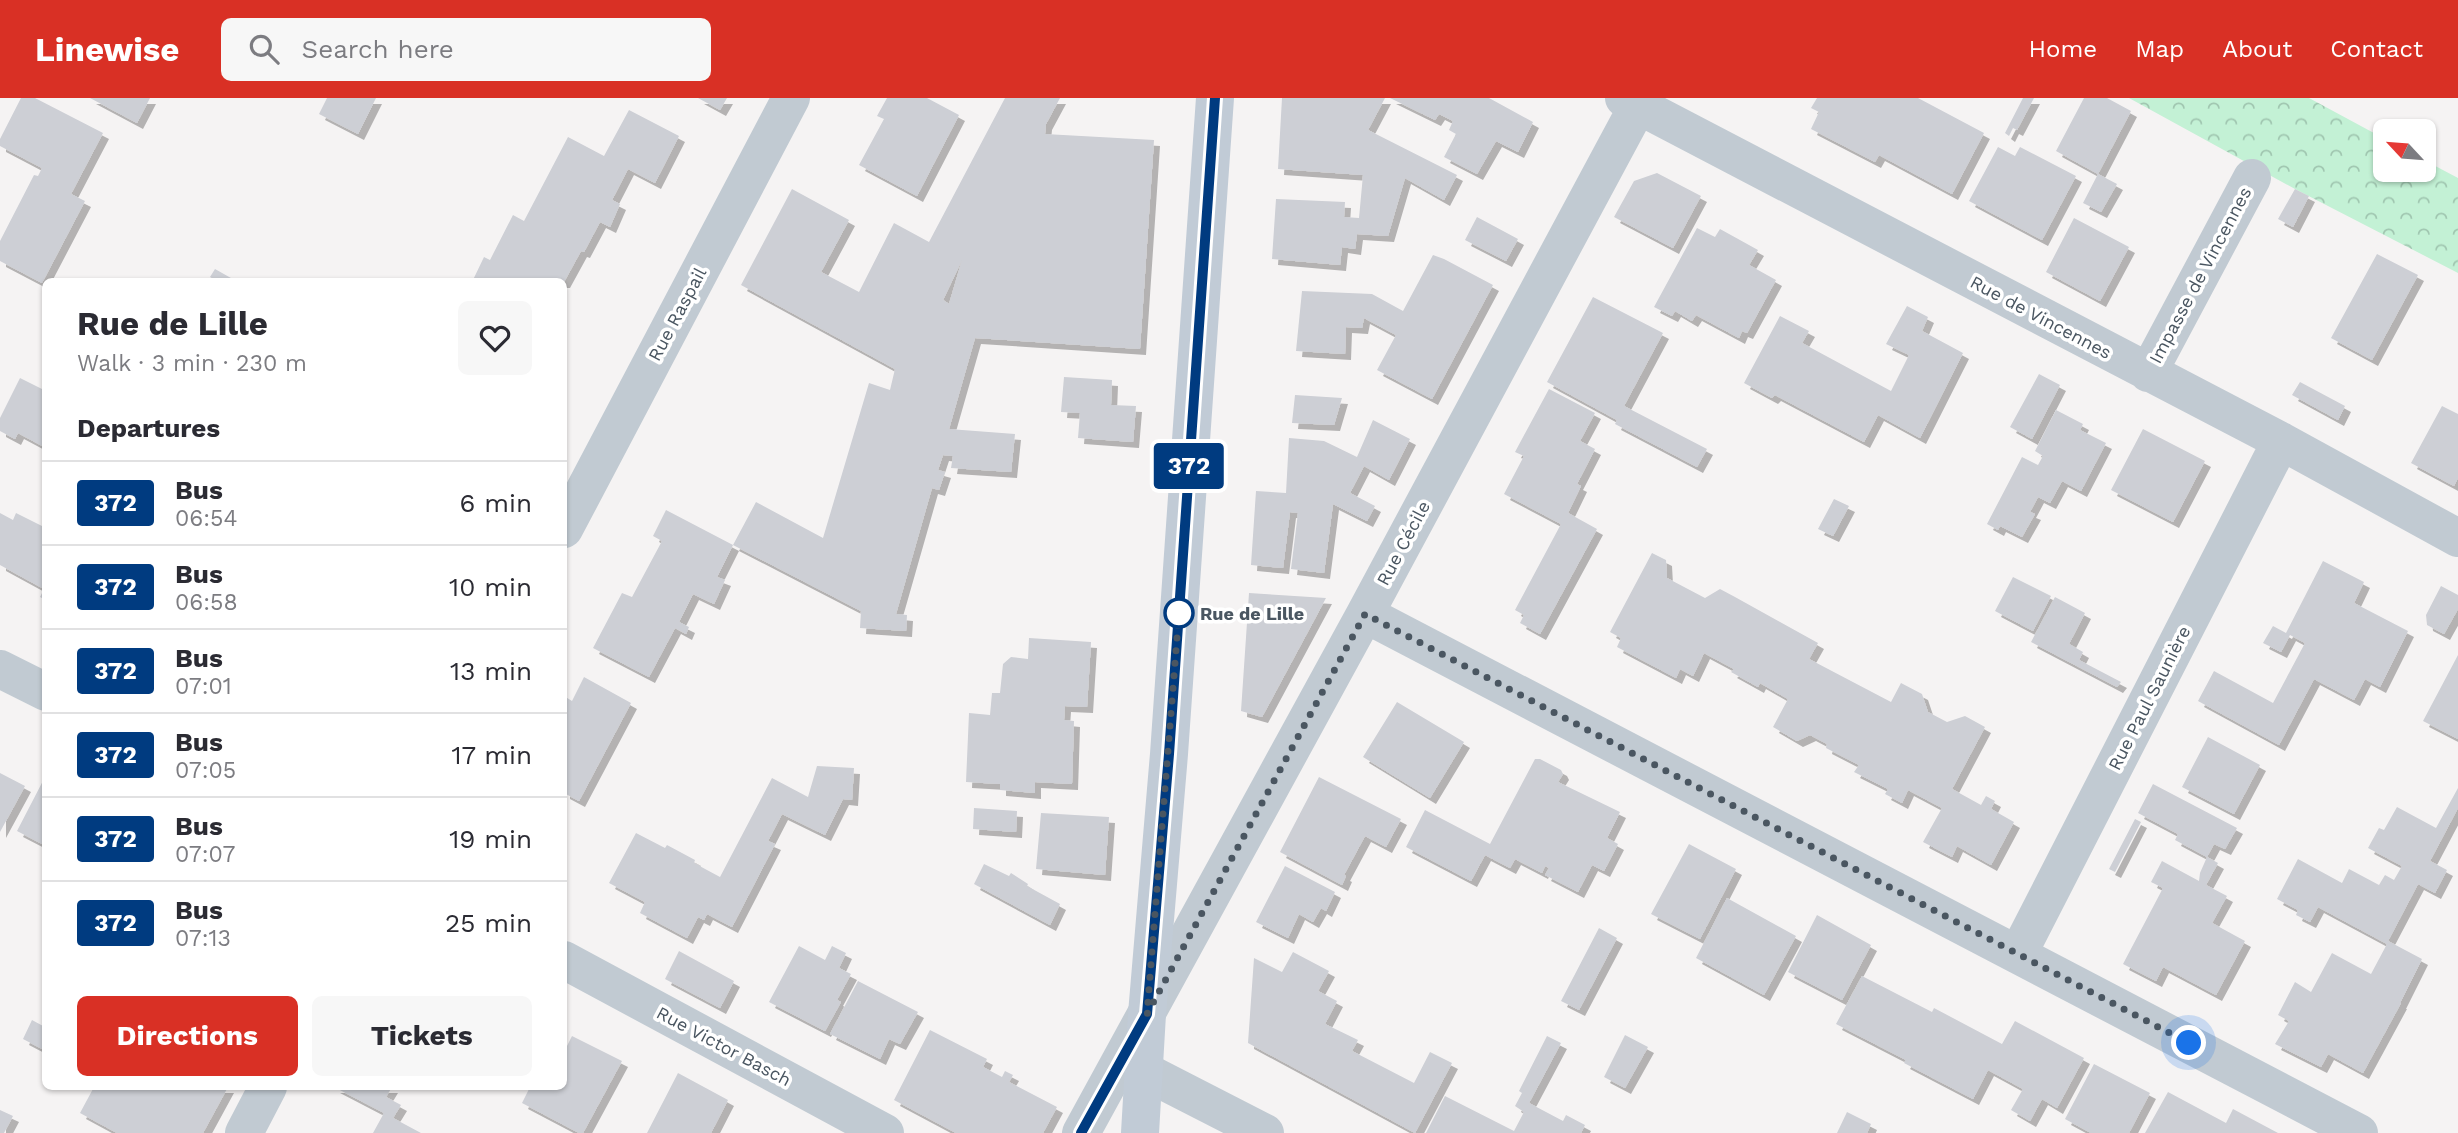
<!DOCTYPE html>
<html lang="en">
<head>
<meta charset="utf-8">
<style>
	:root { --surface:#fff; --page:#f7f7f7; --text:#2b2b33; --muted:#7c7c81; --line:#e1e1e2; --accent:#d93025 }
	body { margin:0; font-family:"Work Sans",sans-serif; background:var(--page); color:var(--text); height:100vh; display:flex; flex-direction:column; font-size:26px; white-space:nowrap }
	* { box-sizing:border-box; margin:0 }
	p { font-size:23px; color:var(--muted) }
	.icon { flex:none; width:38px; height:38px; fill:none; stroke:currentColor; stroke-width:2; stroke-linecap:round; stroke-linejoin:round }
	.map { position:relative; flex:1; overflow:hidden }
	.panel { position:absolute; left:42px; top:180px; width:525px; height:812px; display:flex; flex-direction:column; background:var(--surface); border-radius:10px; box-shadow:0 2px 5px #0004 }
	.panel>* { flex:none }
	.badge { padding:0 14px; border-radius:5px; font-size:24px; line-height:46px }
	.needle { width:46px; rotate:296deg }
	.buttons { position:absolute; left:2373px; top:21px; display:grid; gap:14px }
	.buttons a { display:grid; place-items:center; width:63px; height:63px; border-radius:10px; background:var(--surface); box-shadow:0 2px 5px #0004; font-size:35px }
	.you { position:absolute; width:35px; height:35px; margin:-18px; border:5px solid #fff; border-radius:50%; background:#1a73e8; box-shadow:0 0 0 10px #1a73e833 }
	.map>.badge { position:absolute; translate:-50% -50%; box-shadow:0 0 0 4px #fff }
	h2 { padding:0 35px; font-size:26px; line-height:63px }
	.round { display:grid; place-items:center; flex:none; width:74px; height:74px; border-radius:10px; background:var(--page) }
	.summary { display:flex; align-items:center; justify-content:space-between; height:119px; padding:0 35px }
	h1 { font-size:33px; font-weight:700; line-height:52px }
	.primary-button { display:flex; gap:14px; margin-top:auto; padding:14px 35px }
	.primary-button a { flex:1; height:80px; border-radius:10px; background:var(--accent); color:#fff; font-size:28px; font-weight:700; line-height:80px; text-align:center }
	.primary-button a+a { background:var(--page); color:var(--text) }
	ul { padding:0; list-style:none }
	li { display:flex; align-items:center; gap:21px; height:84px; padding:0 35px; border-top:2px solid var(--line) }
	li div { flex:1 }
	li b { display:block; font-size:26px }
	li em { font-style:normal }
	li .badge { min-width:77px; font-weight:700; text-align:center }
	header { display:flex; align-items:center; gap:42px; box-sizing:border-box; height:98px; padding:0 35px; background:var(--accent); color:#fff }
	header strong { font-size:33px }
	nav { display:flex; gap:38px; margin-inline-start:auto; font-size:24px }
	.search { width:490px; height:63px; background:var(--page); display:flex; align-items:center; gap:18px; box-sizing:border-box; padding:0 24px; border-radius:10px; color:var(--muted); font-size:26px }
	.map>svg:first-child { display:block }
	.forest { fill:url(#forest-crowns) }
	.building { fill:#cdcfd5; fill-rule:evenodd; filter:url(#shadow) }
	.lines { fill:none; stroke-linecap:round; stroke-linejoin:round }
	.street { stroke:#c1cad2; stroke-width:38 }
	.secondary { stroke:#c1cbd6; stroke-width:38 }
	.line-casing { stroke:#fff; stroke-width:16 }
	.line { stroke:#003b80; stroke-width:10 }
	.walk { stroke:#4a5661; stroke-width:7; stroke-dasharray:0 12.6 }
	.stop-dot { fill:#fff; stroke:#003b80; stroke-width:3.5 }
	.labels { text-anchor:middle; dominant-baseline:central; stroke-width:7; stroke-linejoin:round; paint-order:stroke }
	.street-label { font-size:18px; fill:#4a5661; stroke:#fff }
	.stop-label { font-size:18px; font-weight:bold; fill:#4a5661; stroke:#fff; text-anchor:start }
</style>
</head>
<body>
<header>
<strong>Linewise</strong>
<div class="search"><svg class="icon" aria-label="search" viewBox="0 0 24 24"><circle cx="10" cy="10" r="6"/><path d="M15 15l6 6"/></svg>Search here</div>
<nav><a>Home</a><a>Map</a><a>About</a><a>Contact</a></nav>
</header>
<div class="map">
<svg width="2458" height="1035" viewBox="0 0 2458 1035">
	<defs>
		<pattern id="forest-crowns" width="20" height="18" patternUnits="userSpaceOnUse" patternTransform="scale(1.75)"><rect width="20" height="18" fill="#c3f1d5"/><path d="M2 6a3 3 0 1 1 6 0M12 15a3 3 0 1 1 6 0" fill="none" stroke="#a0c6b0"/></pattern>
		<filter id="shadow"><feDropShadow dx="6" dy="6" stdDeviation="0" flood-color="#0004"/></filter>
	</defs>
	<rect width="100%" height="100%" fill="#f5f3f3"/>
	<path class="forest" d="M 2129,0 L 2309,0 L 2385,41 L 2385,72 L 2424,72 L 2424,62 L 2458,80 L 2458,175 L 2295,91 Z"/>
	<path class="building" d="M 21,0 L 35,0 L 103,35 L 71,96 L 85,103 L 42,185 L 0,163 L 0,143 L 34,77 L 38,78 L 42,70 L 0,48 L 0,41 Z
		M 90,0 L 150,0 L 137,25 Z
		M 327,0 L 376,0 L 358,36 L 319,16 Z
		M 698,0 L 727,0 L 720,12 Z
		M 887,0 L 927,0 L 959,17 L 917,98 L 859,67 L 884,21 L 877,18 Z
		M 1005,0 L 1060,0 L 1046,26 L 1045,36 L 1154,42 L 1140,251 L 975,240 L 949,331 L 1015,336 L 1011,374 L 951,370 L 953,358 L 943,357 L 938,372 L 945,374 L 939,392 L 932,390 L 896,516 L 907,517 L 906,533 L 860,530 L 861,513 L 733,447 L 756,404 L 823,440 L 869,285 L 890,292 L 895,271 L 741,187 L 792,91 L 849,122 L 821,174 L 859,194 L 894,125 L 929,144 ZM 962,162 L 949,206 L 943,202 Z
		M 1282,0 L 1385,0 L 1368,32 L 1457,77 L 1444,102 L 1405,80 L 1388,138 L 1357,136 L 1355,151 L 1342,149 L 1340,167 L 1272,161 L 1276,101 L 1345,104 L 1344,119 L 1359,120 L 1363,77 L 1278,71 Z
		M 1390,0 L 1489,0 L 1533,24 L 1518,54 L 1496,43 L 1477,76 L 1444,59 L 1456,36 L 1449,32 L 1453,23 L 1439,16 L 1435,22 Z
		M 1817,0 L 1918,0 L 1984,35 L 1952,96 L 1879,57 L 1875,64 L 1811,31 L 1819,14 L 1811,10 Z
		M 2023,0 L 2034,0 L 2017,32 L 2013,30 L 2009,38 L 2005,35 Z
		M 2084,0 L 2107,0 L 2131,13 L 2098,76 L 2117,86 L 2101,114 L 2083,105 L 2098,76 L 2056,53 Z
		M 629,12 L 679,38 L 655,85 L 628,71 L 612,102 L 620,106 L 610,129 L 600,124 L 584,154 L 581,153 L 564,184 L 472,184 L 484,159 L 490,162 L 513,117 L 524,123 L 568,39 L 604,58 Z
		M 1998,49 L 2015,58 L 2020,49 L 2076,78 L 2042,142 L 1969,103 Z
		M 1657,75 L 1701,98 L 1673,150 L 1614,119 L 1634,83 Z
		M 2295,91 L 2309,98 L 2293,129 L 2278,121 Z
		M 1477,119 L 1518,141 L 1506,163 L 1465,142 Z
		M 2074,120 L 2129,149 L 2100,203 L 2046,174 Z
		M 1697,130 L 1715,139 L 1720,131 L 1758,152 L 1749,167 L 1776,182 L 1747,235 L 1742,233 L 1739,240 L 1696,217 L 1692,223 L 1675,213 L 1672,218 L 1654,209 Z
		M 2377,156 L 2418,177 L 2372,262 L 2331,240 Z
		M 1433,157 L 1444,161 L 1493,187 L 1432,301 L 1377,272 L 1396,237 L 1364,220 L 1362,230 L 1346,229 L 1345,256 L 1296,253 L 1302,193 L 1372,196 L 1403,213 Z
		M 215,171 L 238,184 L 219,184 L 210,179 Z
		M 1593,199 L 1663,235 L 1624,308 L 1707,351 L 1697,369 L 1615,326 L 1617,322 L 1547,284 Z
		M 1907,208 L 1928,219 L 1922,233 L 1963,255 L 1920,340 L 1878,317 L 1864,344 L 1775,297 L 1772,300 L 1744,285 L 1780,218 L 1809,233 L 1802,245 L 1891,293 L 1909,257 L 1886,246 Z
		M 2039,276 L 2060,287 L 2032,341 L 2010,329 Z
		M 1064,279 L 1112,282 L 1111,307 L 1136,308 L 1133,344 L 1078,340 L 1080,315 L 1061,314 Z
		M 20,280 L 46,293 L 46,350 L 18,335 L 15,341 L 0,333 L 0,320 Z
		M 2300,284 L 2345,308 L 2338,322 L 2292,297 Z
		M 1549,291 L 1595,315 L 1580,343 L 1595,351 L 1577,386 L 1581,388 L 1568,415 L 1597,431 L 1540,536 L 1520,525 L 1524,517 L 1515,512 L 1561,426 L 1504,396 L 1524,358 L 1515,354 Z
		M 1295,297 L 1342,300 L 1334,327 L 1292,325 Z
		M 2442,308 L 2458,316 L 2458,380 L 2454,388 L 2411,365 Z
		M 2056,312 L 2083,326 L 2080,332 L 2106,345 L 2081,393 L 2062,383 L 2050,405 L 2038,399 L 2030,414 L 2035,416 L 2022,439 L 2000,428 L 1998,432 L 1987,426 L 2022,359 L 2038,367 L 2043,358 L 2035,353 Z
		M 1373,322 L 1410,341 L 1389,382 L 1364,368 L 1350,395 L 1375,408 L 1367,423 L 1333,406 L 1324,475 L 1291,471 L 1298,415 L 1290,414 L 1283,470 L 1251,467 L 1256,393 L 1286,395 L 1289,340 L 1324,343 L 1357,359 Z
		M 2143,331 L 2205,363 L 2173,424 L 2111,392 Z
		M 1834,401 L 1849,408 L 1833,438 L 1818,431 Z
		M 666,412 L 733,447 L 717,479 L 725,482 L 714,506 L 693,496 L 679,524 L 689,529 L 686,536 L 675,530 L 649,579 L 593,550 L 622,495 L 632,499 L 640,484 L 662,443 L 653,438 Z
		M 0,415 L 13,422 L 16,415 L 46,430 L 46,502 L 40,499 L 44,491 L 0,467 Z
		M 1652,455 L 1666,462 L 1667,480 L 1705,500 L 1720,491 L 1735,499 L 1818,545 L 1809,561 L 1891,604 L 1901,585 L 1922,596 L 1928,614 L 1947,624 L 1965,618 L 1985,629 L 1952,691 L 1981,707 L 1986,698 L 1995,703 L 1991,711 L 2014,724 L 1991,767 L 1957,748 L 1952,759 L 1923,744 L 1942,710 L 1908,692 L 1902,705 L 1885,696 L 1888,691 L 1854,674 L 1859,667 L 1826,650 L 1827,646 L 1810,637 L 1797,643 L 1773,629 L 1788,601 L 1760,585 L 1758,589 L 1731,574 L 1734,571 L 1704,555 L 1693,578 L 1680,571 L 1676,580 L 1617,549 L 1621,540 L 1610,534 Z
		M 2323,463 L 2364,484 L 2354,505 L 2408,533 L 2380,589 L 2365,581 L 2354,602 L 2314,581 L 2279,647 L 2198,603 L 2214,573 L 2273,605 L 2305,545 L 2290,537 L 2281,554 L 2263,545 L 2273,528 L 2286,535 Z
		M 2013,479 L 2051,498 L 2033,533 L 1995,513 Z
		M 2441,488 L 2458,497 L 2458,511 L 2444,536 L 2427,527 L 2426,517 Z
		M 1249,495 L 1326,500 L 1262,619 L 1241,613 Z
		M 2055,499 L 2085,515 L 2069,546 L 2083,554 L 2079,562 L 2121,584 L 2117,589 L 2031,544 Z
		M 1029,540 L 1091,544 L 1087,609 L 1065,608 L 1064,622 L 1074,623 L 1072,686 L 1035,684 L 1035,695 L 1000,692 L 1000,686 L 966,684 L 969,615 L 990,617 L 992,595 L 1000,595 L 1003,566 L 1011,559 L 1028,561 Z
		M 2458,557 L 2458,641 L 2423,623 Z
		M 584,579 L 631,605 L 579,703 L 564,695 L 564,598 L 572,603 Z
		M 1397,604 L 1464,644 L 1430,700 L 1363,659 Z
		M 2208,639 L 2260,667 L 2234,716 L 2182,689 Z
		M 1535,661 L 1540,661 L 1561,672 L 1563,676 L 1558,684 L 1620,714 L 1607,740 L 1618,746 L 1604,773 L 1592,767 L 1578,794 L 1545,777 L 1549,770 L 1545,768 L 1542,775 L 1515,761 L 1510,770 L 1485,757 L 1471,783 L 1406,749 L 1425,712 L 1490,746 Z
		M 817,668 L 854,670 L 852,702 L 843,701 L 825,737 L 782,716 L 768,743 L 775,746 L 732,829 L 707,816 L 704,822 L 698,819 L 687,840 L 640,815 L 645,804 L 609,785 L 636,735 L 665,750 L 667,747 L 695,762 L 694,765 L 720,779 L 772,680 L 808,699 Z
		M 0,675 L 25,688 L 0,734 Z
		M 46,677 L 46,748 L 17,733 Z
		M 1319,679 L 1401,721 L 1386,749 L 1365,738 L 1344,777 L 1346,778 L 1342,787 L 1280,754 Z
		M 2153,686 L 2237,730 L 2225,751 L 2214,746 L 2207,759 L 2175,742 L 2178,736 L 2138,715 Z
		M 2458,690 L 2458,710 L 2430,763 L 2447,772 L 2435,795 L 2418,786 L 2388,843 L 2422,861 L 2400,905 L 2401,905 L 2363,975 L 2328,956 L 2321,969 L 2275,946 L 2289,923 L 2278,917 L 2295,884 L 2311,894 L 2332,855 L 2371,876 L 2387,846 L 2318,809 L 2310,824 L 2296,817 L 2298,812 L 2277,801 L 2298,761 L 2342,785 L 2349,771 L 2379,787 L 2385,777 L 2394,782 L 2402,768 L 2368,750 L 2379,730 L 2384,732 L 2397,709 L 2436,730 Z
		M 974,710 L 1017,713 L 1016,734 L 973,731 Z
		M 1041,715 L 1109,719 L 1105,777 L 1036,771 Z
		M 2135,721 L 2141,724 L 2115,774 L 2109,771 Z
		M 1689,746 L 1736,771 L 1700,841 L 1651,816 Z
		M 2207,759 L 2218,765 L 2206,787 L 2227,798 L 2212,825 L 2245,843 L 2216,897 L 2163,869 L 2156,883 L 2123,866 L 2163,790 L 2151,784 L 2162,763 L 2199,783 L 2200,775 Z
		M 984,766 L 1009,778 L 1011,775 L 1028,786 L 1027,788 L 1060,806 L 1050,827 L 974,786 Z
		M 1285,768 L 1335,794 L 1326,813 L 1321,810 L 1313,824 L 1299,816 L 1288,840 L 1256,824 Z
		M 1727,800 L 1796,838 L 1764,897 L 1696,860 Z
		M 1817,817 L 1871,847 L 1842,902 L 1788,874 Z
		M 1599,830 L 1617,840 L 1579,912 L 1561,903 Z
		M 799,848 L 825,862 L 832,848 L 846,855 L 839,870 L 851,876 L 837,902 L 841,904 L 825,933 L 769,904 Z
		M 679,853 L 734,883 L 720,910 L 665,881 Z
		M 1293,854 L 1329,873 L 1318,893 L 1337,903 L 1325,926 L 1358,942 L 1352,953 L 1414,985 L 1430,954 L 1452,965 L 1415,1035 L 1248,945 L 1254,860 L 1282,874 Z
		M 1862,878 L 1932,914 L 1934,910 L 2002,946 L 2015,923 L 2084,960 L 2057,1010 L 2042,1001 L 2030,1023 L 2011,1012 L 2023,991 L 1988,972 L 1973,1001 L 1904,965 L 1906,962 L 1836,926 Z
		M 858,883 L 918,914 L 900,946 L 889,941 L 880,961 L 830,936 Z
		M 32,922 L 43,928 L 46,923 L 46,953 L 23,941 Z
		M 930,932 L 987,961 L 983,969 L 1002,979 L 1005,973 L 1013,977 L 1009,984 L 1057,1009 L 1043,1035 L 956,1035 L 894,1002 Z
		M 1625,937 L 1648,949 L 1625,990 L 1604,979 Z
		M 572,938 L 622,963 L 583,1035 L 579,1035 L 522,1005 L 530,989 L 564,989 L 564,954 Z
		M 1547,938 L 1561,945 L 1529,1005 L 1563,1023 L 1566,1017 L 1585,1027 L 1581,1035 L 1426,1035 L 1445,998 L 1514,1033 L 1524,1014 L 1515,1008 L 1522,995 L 1519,993 Z
		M 2094,966 L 2150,995 L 2129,1035 L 2091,1035 L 2065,1021 Z
		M 678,975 L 728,1002 L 711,1035 L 647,1035 Z
		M 94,989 L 228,989 L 203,1035 L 117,1035 L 80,1015 Z
		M 334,989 L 392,989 L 386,999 L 401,1007 L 393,1020 L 421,1035 L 373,1035 L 384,1015 Z
		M 2168,994 L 2226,1025 L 2233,1011 L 2278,1035 L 2145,1035 Z
		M 0,1012 L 13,1018 L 4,1035 L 0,1035 Z
		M 1847,1014 L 1871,1026 L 1867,1035 L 1837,1035 Z"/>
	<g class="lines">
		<path class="street" d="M 1624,0 L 2281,343 L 2458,440
			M 2148,275 L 2252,80
			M 564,431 L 791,0
			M 1365,516 L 2359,1035
			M 0,571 L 46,594
			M 2018,856 L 2281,343
			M 564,862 L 885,1035
			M 1144,973 L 1265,1035
			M 244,1035 L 268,989
			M 1081,1035 L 1365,516 L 1642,0"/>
		<path class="secondary" d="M 1140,1035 L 1147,916 L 1169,656 L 1215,0"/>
	</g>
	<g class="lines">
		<g class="line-casing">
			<path id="line" d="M 1081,1035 L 1147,916 L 1169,656 L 1215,0"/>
		</g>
		<use href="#line" class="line"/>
		<path class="walk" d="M 1179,515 L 1147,916 L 1365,516 L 2189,945"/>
	</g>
	<circle class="stop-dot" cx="1179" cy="515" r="14"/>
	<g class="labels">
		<g class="street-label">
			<text transform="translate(2200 177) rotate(-62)">Impasse de Vincennes</text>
			<text transform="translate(677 216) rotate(-62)">Rue Raspail</text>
			<text transform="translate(2041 219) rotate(28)">Rue de Vincennes</text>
			<text transform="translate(1403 445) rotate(-62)">Rue Cécile</text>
			<text transform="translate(2149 600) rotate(-63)">Rue Paul Saunière</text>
			<text transform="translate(724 948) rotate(28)">Rue Victor Basch</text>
		</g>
		<g class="stop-label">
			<text x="1200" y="515">Rue de Lille</text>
		</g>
	</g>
</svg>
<div class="buttons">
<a><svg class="needle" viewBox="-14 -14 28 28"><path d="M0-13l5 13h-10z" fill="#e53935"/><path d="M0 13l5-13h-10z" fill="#7c7c81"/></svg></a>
</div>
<div class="you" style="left:2189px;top:945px"></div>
<b class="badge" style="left:1189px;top:368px;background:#003b80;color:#fff">372</b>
<section class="panel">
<div class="summary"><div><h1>Rue de Lille</h1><p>Walk · 3 min · 230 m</p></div><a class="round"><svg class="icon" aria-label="heart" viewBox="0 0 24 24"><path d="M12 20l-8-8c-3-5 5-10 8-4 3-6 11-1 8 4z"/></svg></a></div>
<h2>Departures</h2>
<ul>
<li><span class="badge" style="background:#003b80;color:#fff">372</span><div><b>Bus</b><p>06:54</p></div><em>6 min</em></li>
<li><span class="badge" style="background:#003b80;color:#fff">372</span><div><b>Bus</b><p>06:58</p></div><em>10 min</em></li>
<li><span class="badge" style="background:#003b80;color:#fff">372</span><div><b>Bus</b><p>07:01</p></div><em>13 min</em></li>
<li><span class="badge" style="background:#003b80;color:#fff">372</span><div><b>Bus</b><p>07:05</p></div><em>17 min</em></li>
<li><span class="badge" style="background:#003b80;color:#fff">372</span><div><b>Bus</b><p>07:07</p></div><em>19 min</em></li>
<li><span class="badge" style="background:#003b80;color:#fff">372</span><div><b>Bus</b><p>07:13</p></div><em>25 min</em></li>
</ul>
<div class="primary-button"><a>Directions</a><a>Tickets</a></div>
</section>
</div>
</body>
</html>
